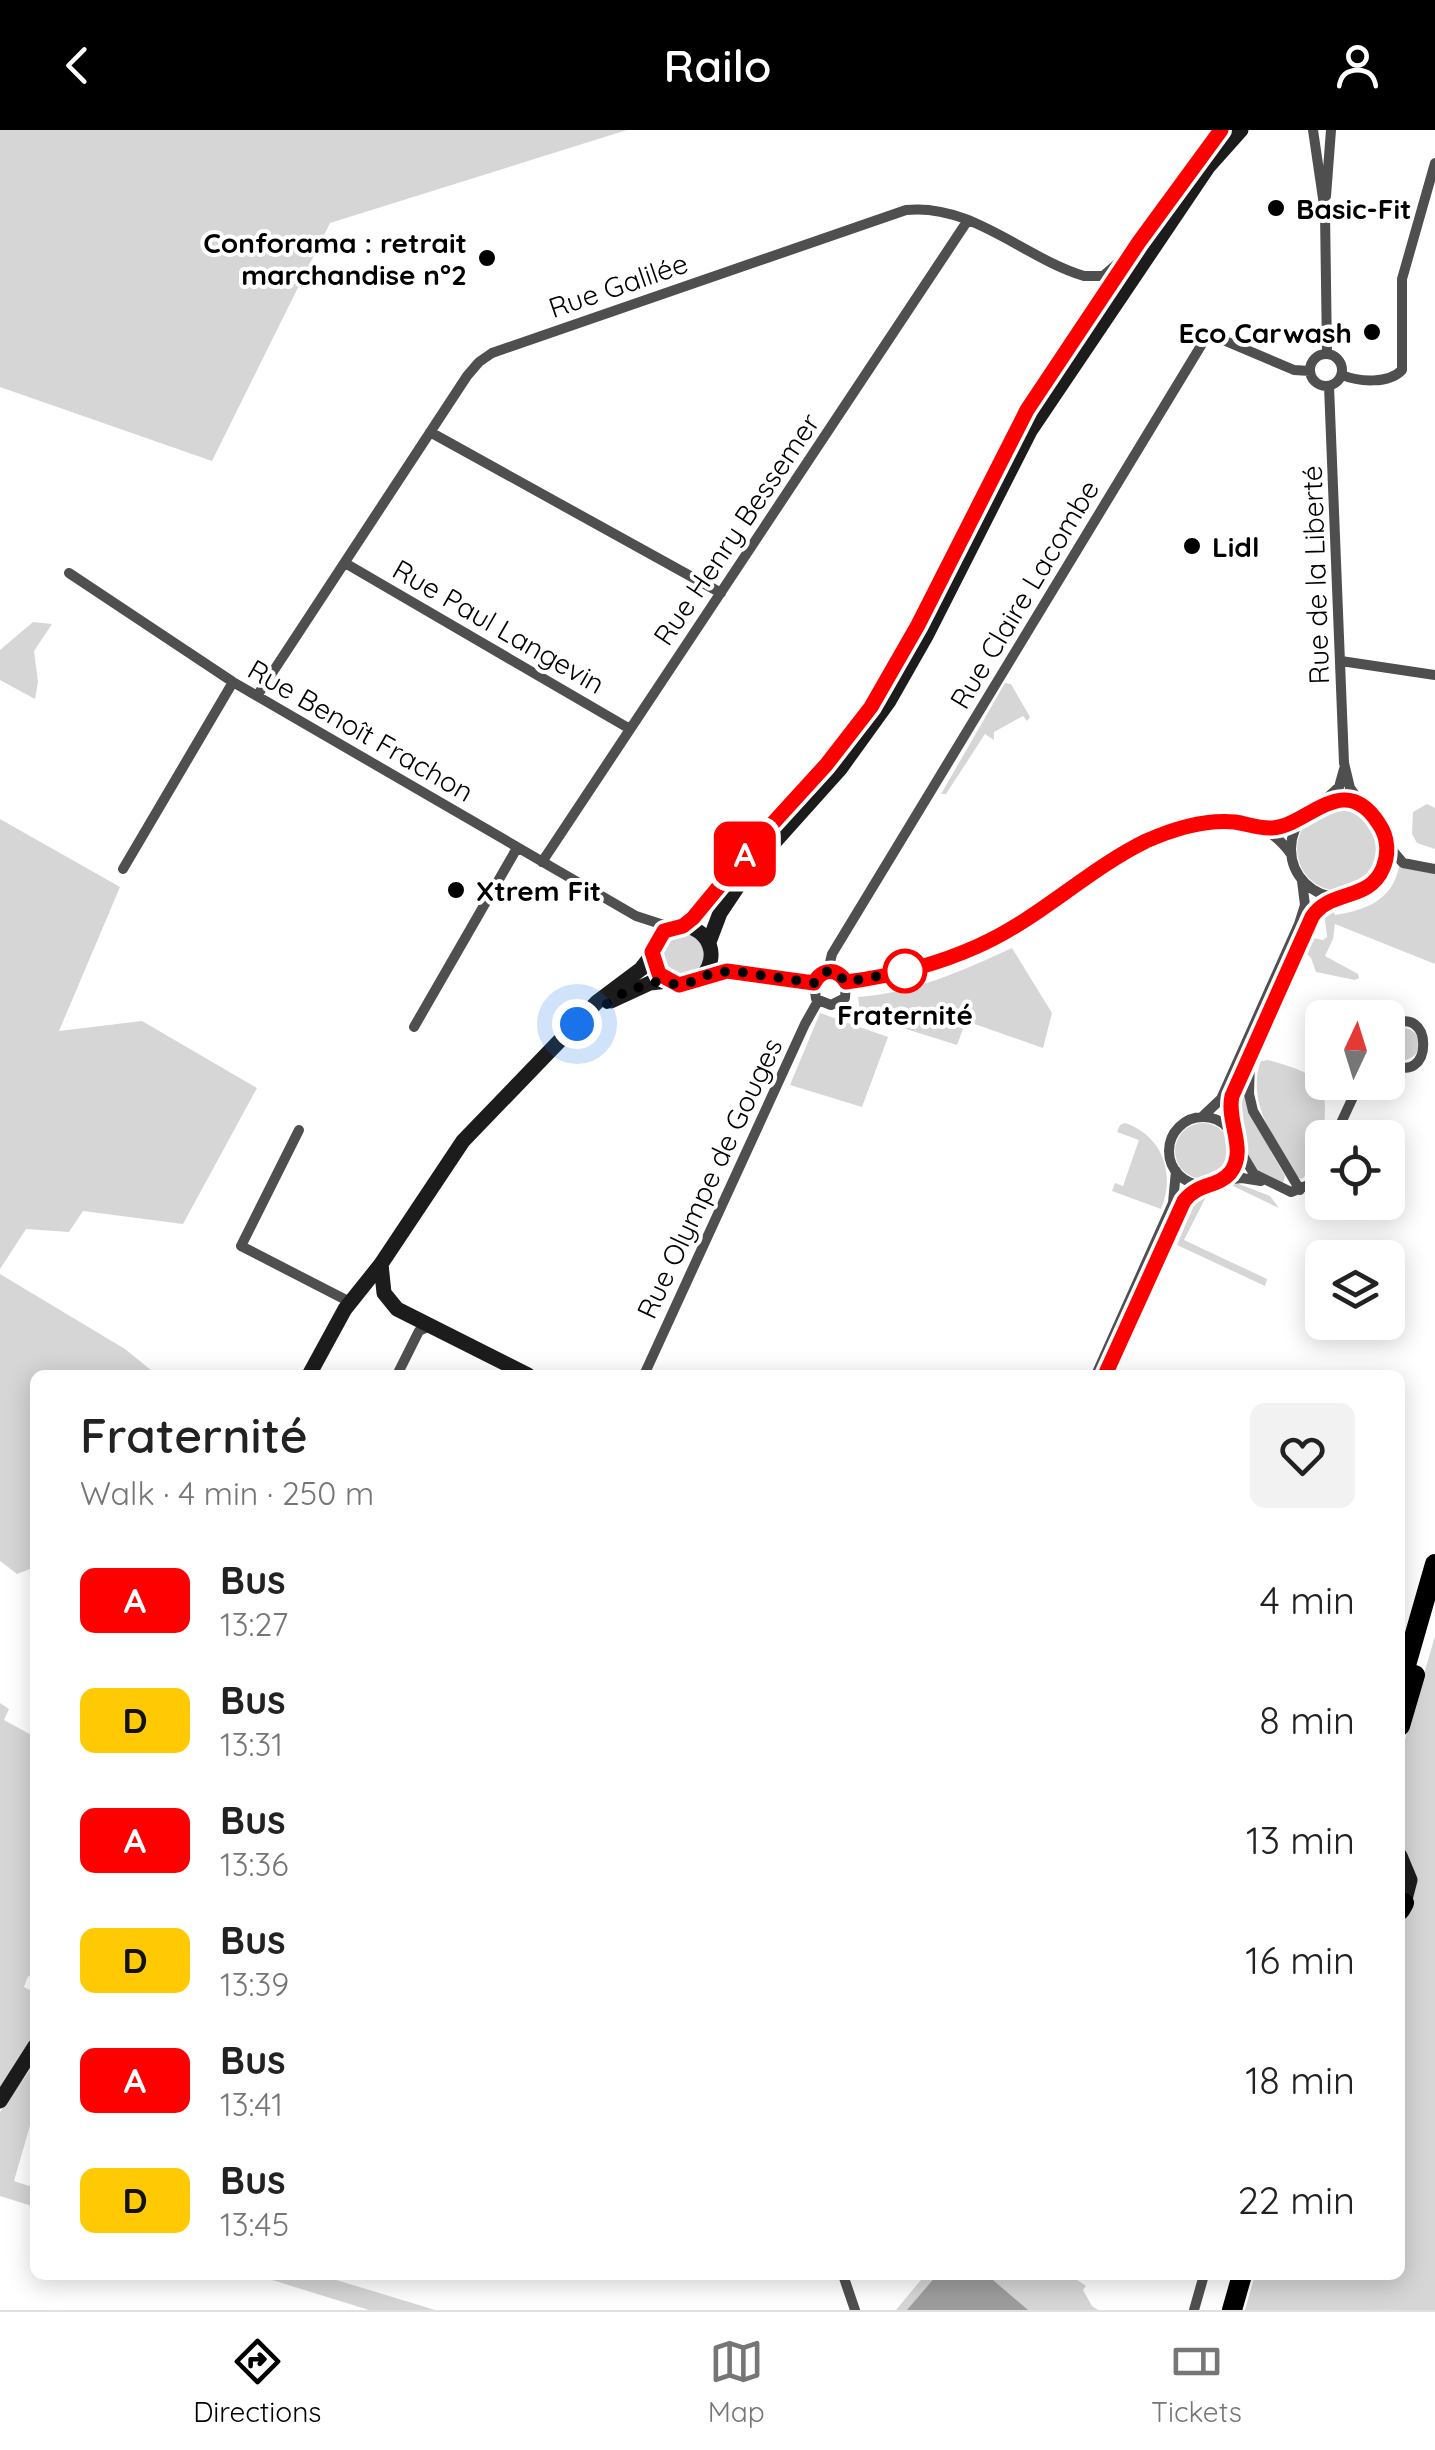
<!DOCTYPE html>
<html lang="en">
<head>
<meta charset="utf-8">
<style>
	:root { --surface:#fff; --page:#f2f2f2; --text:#222; --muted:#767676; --line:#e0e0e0; --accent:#000 }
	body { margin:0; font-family:Quicksand,sans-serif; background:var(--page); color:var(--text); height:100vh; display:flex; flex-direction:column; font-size:38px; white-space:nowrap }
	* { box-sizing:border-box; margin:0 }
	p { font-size:32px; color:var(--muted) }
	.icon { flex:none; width:55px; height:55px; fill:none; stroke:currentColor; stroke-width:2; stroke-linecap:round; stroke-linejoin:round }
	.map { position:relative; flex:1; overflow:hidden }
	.side { position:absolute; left:30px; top:1240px; width:1375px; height:910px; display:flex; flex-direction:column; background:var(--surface); border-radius:15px; box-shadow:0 5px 25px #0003 }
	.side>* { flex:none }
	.badge { padding:0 20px; border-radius:15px; font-size:35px; line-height:65px }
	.needle { width:65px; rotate:4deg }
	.controls { position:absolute; left:1305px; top:870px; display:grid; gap:20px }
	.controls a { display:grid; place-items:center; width:100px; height:100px; border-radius:15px; background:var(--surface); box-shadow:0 5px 25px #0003; font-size:50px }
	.you { position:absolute; width:50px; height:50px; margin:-25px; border:8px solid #fff; border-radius:50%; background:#1a73e8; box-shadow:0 0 0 15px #1a73e833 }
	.map>.badge { position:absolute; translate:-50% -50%; box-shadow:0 0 0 5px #fff }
	.round { display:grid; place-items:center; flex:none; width:105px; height:105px; border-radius:15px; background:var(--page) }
	.summary { display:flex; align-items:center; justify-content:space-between; height:170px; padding:0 50px }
	h1 { font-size:48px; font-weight:600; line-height:75px }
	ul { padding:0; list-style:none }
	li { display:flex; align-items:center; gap:30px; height:120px; padding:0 50px }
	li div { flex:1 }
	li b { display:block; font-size:38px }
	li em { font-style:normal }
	li .badge { min-width:110px; font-weight:700; text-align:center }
	header { display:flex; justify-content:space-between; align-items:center; height:130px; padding:0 50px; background:var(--accent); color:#fff; font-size:45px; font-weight:600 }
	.tabs { display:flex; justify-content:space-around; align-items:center; height:140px; border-top:2px solid var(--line); background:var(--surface); font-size:28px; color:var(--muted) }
	.tabs a { display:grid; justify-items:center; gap:5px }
	.tabs .current { color:var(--accent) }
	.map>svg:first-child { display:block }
	.green { fill:#d6d6d6 }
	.water { fill:#9d9d9d }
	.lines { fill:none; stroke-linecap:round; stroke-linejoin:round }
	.street { stroke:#4f4f4f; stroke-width:10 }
	.secondary { stroke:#1c1c1c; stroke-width:15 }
	.highway { stroke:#000; stroke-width:20 }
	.line-casing { stroke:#fff; stroke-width:22 }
	.line { stroke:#fe0000; stroke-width:15 }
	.walk { stroke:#000; stroke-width:10; stroke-dasharray:0 18 }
	.poi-dot { fill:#000; stroke:#fff; stroke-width:4 }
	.stop-dot { fill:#fff; stroke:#fe0000; stroke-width:5 }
	.labels { text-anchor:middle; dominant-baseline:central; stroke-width:8; stroke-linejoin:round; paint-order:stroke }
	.poi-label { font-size:28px; font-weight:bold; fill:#000; stroke:#fff; text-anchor:start }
	.street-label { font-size:28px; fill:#000; stroke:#fff }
	.stop-label { font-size:28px; font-weight:bold; fill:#000; stroke:#fff }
</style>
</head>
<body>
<header><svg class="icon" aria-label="back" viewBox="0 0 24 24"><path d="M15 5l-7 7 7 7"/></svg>Railo<svg class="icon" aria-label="person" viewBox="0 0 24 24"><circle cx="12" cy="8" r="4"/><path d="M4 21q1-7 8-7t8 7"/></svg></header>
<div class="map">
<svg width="1435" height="2180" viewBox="0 0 1435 2180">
	<rect width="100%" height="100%" fill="#fff"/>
	<path class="green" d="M 0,0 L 627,0 L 330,93 L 212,331 L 0,257 Z
		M 33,492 L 52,494 L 34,521 L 38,552 L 35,569 L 0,550 L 0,520 Z
		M 1005,553 L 1011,554 L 1030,587 L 1027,591 L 1023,586 L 994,602 L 994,610 L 985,604 L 946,664 L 941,664 Z
		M 1427,674 L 1435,678 L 1435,719 L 1417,713 L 1412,704 L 1413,682 Z
		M1297 719a42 42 0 1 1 84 0a42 42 0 1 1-84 0Z
		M 0,689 L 120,757 L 59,901 L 142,891 L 257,958 L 183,1094 L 83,1081 L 69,1102 L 26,1099 L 0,1139 Z
		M 1399,737 L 1435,744 L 1435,834 L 1335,794 L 1333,809 L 1325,826 L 1358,844 L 1359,848 L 1355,850 L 1316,842 L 1311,828 L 1303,819 L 1309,807 L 1323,810 L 1327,807 L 1324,781 L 1331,778 L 1335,785 C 1365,780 1392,771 1399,737 Z
		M660 825a22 22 0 1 1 44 0a22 22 0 1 1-44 0Z
		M 1012,818 L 1052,883 L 1043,918 L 966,891 L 957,915 L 871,888 L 860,881 L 858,867 C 913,863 962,841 1012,818 Z
		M 820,883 L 888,907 L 862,977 L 790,955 Z
		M1387 914a16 16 0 1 1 32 0a16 16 0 1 1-32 0Z
		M 1268,930 C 1284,935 1307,940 1318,953 C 1334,971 1320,1034 1302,1049 L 1297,1047 C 1277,1013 1245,972 1261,931 Z
		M 1244,944 L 1251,986 L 1285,1046 L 1283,1053 L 1255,1041 L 1244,1023 L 1232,985 Z
		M1175 1021a28 28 0 1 1 56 0a28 28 0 1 1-56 0Z
		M 1125,993 C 1162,1005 1176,1044 1161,1079 L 1112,1061 L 1115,1053 L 1123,1056 L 1139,1010 L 1117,1002 L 1120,995 Z
		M 1234,1052 L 1270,1066 L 1279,1078 L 1231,1055 L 1208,1063 L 1184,1110 L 1267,1149 L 1265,1156 L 1177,1115 L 1197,1067 L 1201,1062 Z
		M 0,1144 L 125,1219 L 157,1245 L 35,1245 L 35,1437 L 17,1444 L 0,1431 Z
		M 1435,1506 L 1435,2180 L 1245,2180 L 1255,2145 L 1400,2145 L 1400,1787 L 1417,1751 L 1411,1732 L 1400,1717 L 1400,1627 Z
		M 0,1573 L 9,1579 L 4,1590 L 35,1607 L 35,1848 L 28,1846 L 24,1857 L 32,1861 L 35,1905 L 27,1925 L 0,1963 Z
		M 35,1933 L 35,1978 L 14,2051 L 35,2058 L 35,2077 L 0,2066 L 0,1982 Z
		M 256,2145 L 320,2145 L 435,2180 L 369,2180 Z
		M 925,2145 L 1070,2145 L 1086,2156 L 1083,2160 L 1092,2176 L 1098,2180 L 896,2180 Z"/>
	<path class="water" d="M 937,2145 L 987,2145 L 1028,2180 L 907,2180 Z"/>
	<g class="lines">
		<path class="street" d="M 1313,0 L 1325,82 L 1327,223
			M 1326,66 L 1331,0
			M1310 240a16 16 0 1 1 32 0a16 16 0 1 1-32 0Z
			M 1342,245 C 1359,252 1389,254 1402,240 L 1402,149 L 1435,33
			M 1329,256 L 1344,633 L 1350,658 L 1365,679
			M 430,302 L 721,463
			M 345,433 L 630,599
			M 69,443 L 233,552 L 636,786 L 670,797
			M 1341,531 L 1435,545
			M 257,566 L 467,246 L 479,232 L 492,223 L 906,80 C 972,73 1024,128 1084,146 L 1103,146 L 1117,134
			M 1325,670 L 1339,657 L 1344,639
			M1291 719a48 48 0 1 1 96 0a48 48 0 1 1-96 0Z
			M 1264,698 L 1281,697 L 1300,690
			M 1387,714 L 1403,733 L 1435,739
			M 542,732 L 968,90
			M 123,739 L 233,552
			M 828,841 L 832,824 L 1205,209 L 1216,207 L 1294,240 L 1310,241
			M 703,846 L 731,841 L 814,853
			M 846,852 C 900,845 952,831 1000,806 C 1067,771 1221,625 1291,724
			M 814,853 L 816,869 L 831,875 L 845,868 L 846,852
			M 814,853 C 822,838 837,838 846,852
			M 414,897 L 517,718
			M 1388,898 C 1435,866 1435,963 1388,931
			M 1250,930 L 1249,964 L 1253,981 L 1300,1060
			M1169 1021a34 34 0 1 1 68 0a34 34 0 1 1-68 0Z
			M 1202,987 L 1221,969 L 1299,794 L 1305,775 L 1302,751
			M 299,1000 L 241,1116 L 350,1172
			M 1232,1003 L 1229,982 L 1235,958 L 1312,787 L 1321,776 L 1334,768
			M 1334,1008 L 1360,952
			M 1239,1019 L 1254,1044 L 1291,1062 L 1311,1054 L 1322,1032
			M 1223,1050 L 1242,1048 L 1261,1051
			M 397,1245 L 419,1201 L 428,1197
			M 644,1245 L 805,894 L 818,871
			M 1096,1245 L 1173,1073 L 1176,1041
			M 1105,1245 L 1181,1076 L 1189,1064 L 1203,1055
			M 843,2145 L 855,2180
			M 1194,2180 L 1204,2145"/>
		<path class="secondary" d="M 683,795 C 711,801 720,827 701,848 C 674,864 637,839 657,808 C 666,795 681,797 693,788 L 754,714 L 826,635 L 871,577 L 918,495 L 1027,280 L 1139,112 L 1221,0
			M 709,812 L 720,783 L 746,744 L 840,639 L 889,571 L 926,506 L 1030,301 L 1208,37 L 1241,0
			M 611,871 L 650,853 L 668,851
			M 381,1134 L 384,1163 L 397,1179 L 528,1245
			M 309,1245 L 345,1179 L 381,1134 L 463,1011 L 597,872 L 641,839 L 652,825
			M 1400,1726 L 1410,1750 L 1404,1773
			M 0,1971 L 35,1916"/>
		<path class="highway" d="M 1400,1556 L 1435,1434
			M 1400,1596 L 1415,1545
			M 1400,1780 L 1404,1773
			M 1232,2180 L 1242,2145"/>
	</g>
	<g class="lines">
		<g class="line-casing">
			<path id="line" d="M 1105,1245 L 1184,1071 C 1199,1052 1217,1058 1230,1043 C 1248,1021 1226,991 1232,966 L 1312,787 C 1330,759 1369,772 1383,738 C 1389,724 1388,707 1379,694 C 1344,638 1307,697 1272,698 C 1259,699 1248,694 1235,692 C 1205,689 1173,699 1146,711 C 1087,740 1039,789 978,816 C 936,835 892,846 846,852 C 837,838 822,838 814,853 L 727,841 L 679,855 L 659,844 L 652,822 L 664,801 L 683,796 L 693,788 L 754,714 L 826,635 L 871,577 L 918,495 L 1027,280 L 1139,112 L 1221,0"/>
		</g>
		<use href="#line" class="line"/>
		<path class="walk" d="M 577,894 L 625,862 L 655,852 L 684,855 L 712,843 L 732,841 L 814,853 L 823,842 L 834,841 L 846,852 L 905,841"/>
	</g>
	<g class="poi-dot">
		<circle cx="1276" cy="78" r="10"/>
		<circle cx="487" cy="128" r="10"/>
		<circle cx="1372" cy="202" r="10"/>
		<circle cx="1192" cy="416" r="10"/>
		<circle cx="456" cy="760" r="10"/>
	</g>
	<circle class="stop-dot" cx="905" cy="841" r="20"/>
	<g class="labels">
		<g class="poi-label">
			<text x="1296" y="78">Basic-Fit</text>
			<text x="467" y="112" text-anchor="end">Conforama : retrait<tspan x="467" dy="32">marchandise n°2</tspan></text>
			<text x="1352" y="202" text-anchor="end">Eco Carwash</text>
			<text x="1212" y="416">Lidl</text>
			<text x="476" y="760">Xtrem Fit</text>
		</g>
		<g class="street-label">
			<text transform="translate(618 155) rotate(-19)">Rue Galilée</text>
			<text transform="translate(736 399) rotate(-56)">Rue Henry Bessemer</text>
			<text transform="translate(1315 445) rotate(-92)">Rue de la Liberté</text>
			<text transform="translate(1024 464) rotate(-59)">Rue Claire Lacombe</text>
			<text transform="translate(499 496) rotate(30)">Rue Paul Langevin</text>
			<text transform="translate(361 600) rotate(30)">Rue Benoît Frachon</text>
			<text transform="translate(709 1048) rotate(-65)">Rue Olympe de Gouges</text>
		</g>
		<g class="stop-label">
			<text x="905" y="884">Fraternité</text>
		</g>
	</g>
</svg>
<div class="controls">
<a><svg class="needle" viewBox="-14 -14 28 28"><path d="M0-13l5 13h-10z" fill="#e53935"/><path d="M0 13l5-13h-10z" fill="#767676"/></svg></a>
<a><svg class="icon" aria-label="locate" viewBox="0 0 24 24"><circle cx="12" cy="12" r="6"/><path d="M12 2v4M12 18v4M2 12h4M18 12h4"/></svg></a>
<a><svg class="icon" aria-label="layers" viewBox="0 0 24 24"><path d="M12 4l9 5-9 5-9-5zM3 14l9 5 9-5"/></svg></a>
</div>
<div class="you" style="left:577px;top:894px"></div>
<b class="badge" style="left:745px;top:724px;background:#fe0000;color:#fff">A</b>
<section class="side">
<div class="summary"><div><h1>Fraternité</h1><p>Walk · 4 min · 250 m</p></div><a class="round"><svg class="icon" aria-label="heart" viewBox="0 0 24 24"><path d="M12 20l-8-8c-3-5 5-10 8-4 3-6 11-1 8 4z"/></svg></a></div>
<ul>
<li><span class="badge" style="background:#fe0000;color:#fff">A</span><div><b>Bus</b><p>13:27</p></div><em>4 min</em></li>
<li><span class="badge" style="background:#ffc904;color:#111">D</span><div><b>Bus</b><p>13:31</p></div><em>8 min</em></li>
<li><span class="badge" style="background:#fe0000;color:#fff">A</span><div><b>Bus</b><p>13:36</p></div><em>13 min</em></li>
<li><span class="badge" style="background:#ffc904;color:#111">D</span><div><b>Bus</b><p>13:39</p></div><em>16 min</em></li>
<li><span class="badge" style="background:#fe0000;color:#fff">A</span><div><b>Bus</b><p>13:41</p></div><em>18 min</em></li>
<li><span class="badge" style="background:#ffc904;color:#111">D</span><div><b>Bus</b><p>13:45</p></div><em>22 min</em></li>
</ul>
</section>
</div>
<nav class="tabs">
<a class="current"><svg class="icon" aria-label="directions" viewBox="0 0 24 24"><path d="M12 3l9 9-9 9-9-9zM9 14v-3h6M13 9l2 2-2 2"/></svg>Directions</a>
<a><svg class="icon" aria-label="map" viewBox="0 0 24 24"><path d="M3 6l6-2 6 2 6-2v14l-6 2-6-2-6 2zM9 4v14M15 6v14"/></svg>Map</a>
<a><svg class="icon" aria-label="tickets" viewBox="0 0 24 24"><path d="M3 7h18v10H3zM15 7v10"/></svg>Tickets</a>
</nav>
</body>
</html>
